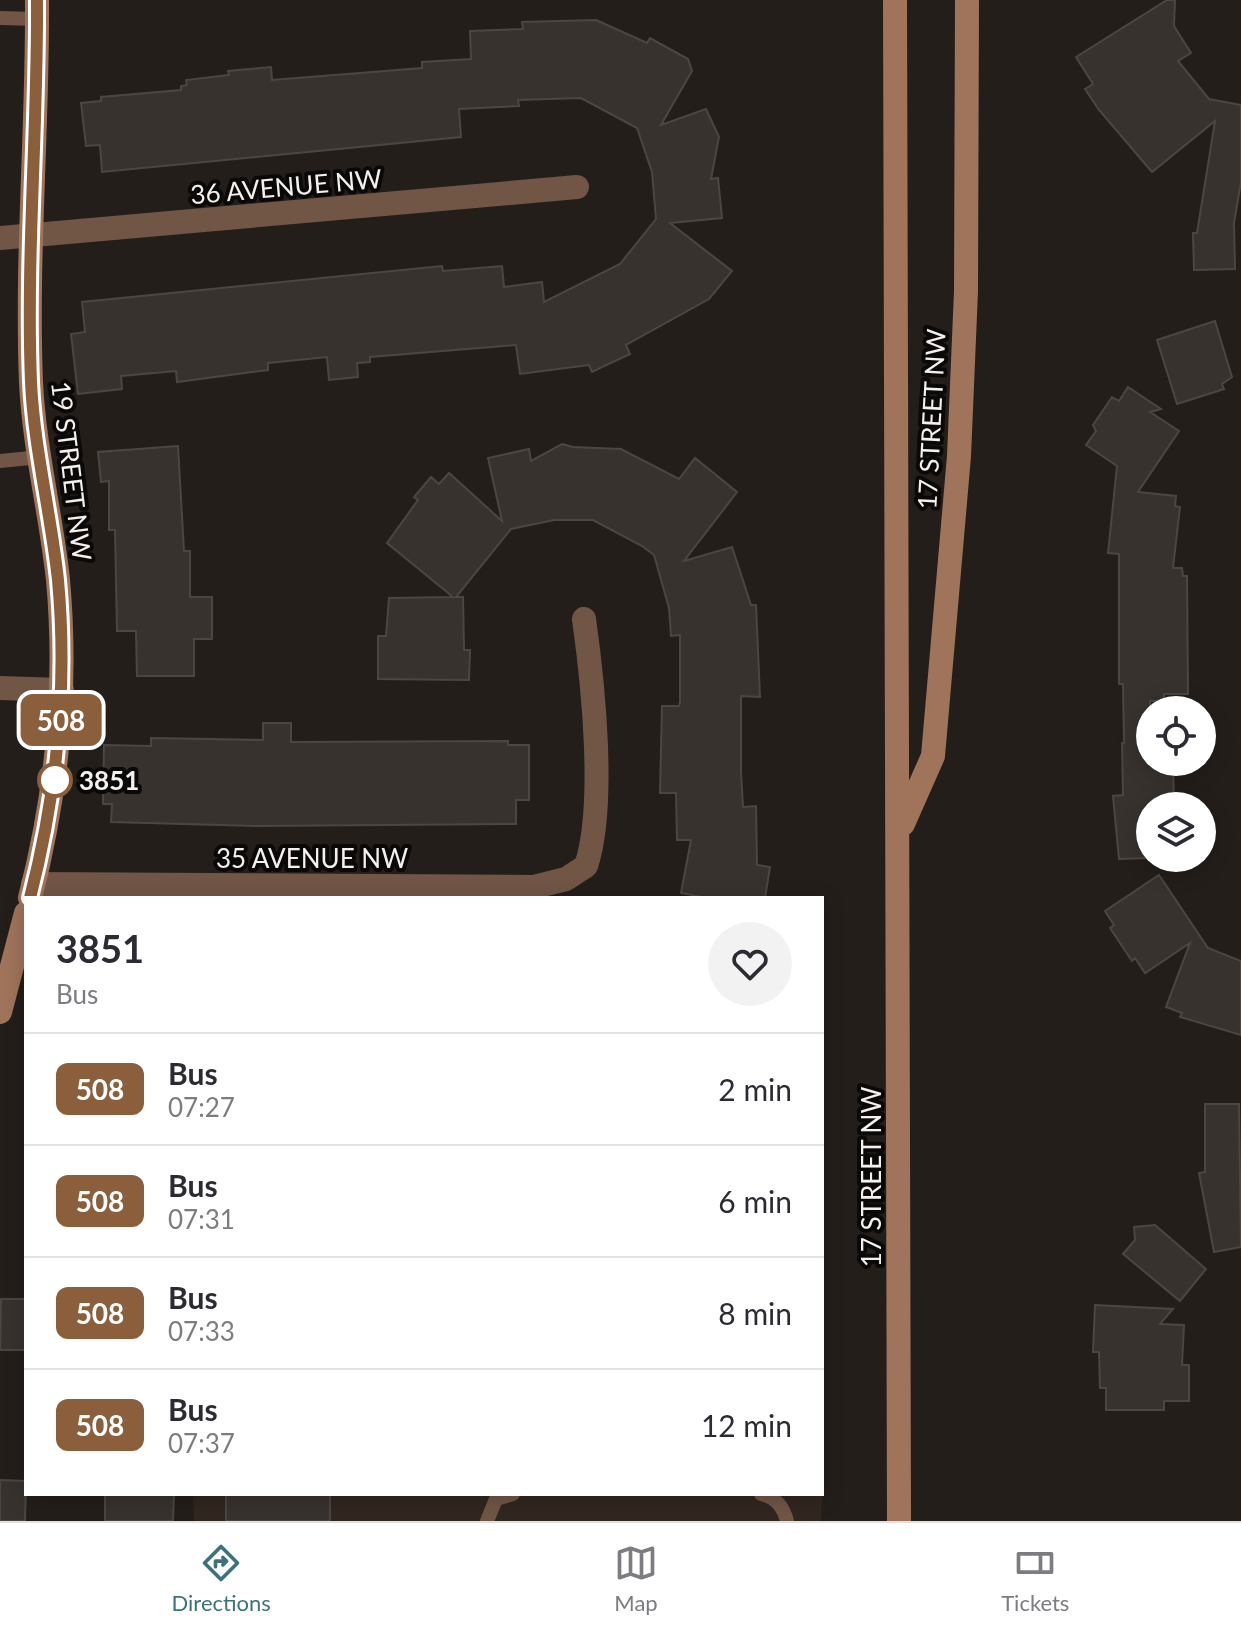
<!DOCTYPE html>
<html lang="en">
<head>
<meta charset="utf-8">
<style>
	:root { --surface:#fff; --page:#f2f2f3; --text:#2b2b33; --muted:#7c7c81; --line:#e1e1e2; --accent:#3c737b }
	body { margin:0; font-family:Lato,sans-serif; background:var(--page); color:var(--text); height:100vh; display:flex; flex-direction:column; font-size:30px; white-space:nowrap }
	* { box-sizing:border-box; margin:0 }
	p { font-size:26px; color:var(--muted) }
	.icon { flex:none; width:44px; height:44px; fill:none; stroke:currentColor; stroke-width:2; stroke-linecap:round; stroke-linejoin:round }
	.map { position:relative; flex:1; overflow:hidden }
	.sheet { position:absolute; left:24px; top:896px; width:800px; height:600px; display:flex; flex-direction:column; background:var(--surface); border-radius:0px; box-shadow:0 4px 20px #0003 }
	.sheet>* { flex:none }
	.badge { padding:0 16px; border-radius:12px; font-size:28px; line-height:52px }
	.buttons { position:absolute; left:1136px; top:696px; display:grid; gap:16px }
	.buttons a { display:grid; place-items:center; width:80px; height:80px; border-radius:50%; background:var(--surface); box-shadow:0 4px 20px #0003; font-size:40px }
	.map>.badge { position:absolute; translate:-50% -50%; box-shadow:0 0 0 4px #fff }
	.round { display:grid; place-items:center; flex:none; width:84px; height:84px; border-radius:42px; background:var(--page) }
	.head { display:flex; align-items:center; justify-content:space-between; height:136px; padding:0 32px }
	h1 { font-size:38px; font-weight:700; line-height:60px }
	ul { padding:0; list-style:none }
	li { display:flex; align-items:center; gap:24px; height:112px; padding:0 32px; border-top:2px solid var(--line) }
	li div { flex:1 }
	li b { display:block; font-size:30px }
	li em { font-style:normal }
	li .badge { min-width:88px; font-weight:700; text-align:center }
	.dock { display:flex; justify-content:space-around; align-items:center; height:112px; border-top:2px solid var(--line); background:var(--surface); font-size:22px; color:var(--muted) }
	.dock a { display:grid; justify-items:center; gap:4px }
	.dock .on { color:var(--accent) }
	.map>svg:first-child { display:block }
	.built { fill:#312620 }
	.building { fill:#38322f; stroke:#4c4643; stroke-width:2 }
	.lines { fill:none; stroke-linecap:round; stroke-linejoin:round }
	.lane { stroke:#715646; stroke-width:14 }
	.street { stroke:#715646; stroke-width:24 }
	.secondary { stroke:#9f745b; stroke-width:24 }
	.line-casing { stroke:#fff; stroke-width:18 }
	.line { stroke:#8b5e3c; stroke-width:12 }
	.stop-dot { fill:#fff; stroke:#8b5e3c; stroke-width:4 }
	.labels { text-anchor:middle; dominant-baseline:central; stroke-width:8; stroke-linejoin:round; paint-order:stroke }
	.street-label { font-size:26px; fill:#f4f0ee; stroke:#0b0908 }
	.stop-label { font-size:26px; font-weight:bold; fill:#f4f0ee; stroke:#0b0908; text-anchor:start }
</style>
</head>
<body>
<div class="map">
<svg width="1241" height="1521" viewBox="0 0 1241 1521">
	<rect width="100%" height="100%" fill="#241e1b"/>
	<path class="built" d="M 193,1494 L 822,1494 L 821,1521 L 194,1521 Z"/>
	<path class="building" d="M 1167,0 L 1175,0 L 1174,26 L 1191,53 L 1178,61 L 1209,99 L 1241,105 L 1241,182 L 1234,223 L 1235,269 L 1194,270 L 1193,233 L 1197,233 L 1215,121 L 1152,172 L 1099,110 L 1085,89 L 1093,84 L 1076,57 Z
		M 596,20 L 647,43 L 650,38 L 688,59 L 692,71 L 661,125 L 706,109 L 719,137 L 711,179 L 718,178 L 722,218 L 670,223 L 732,271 L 709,299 L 626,345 L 630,354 L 592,372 L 589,365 L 520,374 L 516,345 L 370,357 L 370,362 L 357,363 L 358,377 L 329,380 L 327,357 L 268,363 L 268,370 L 177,382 L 176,371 L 121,376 L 122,389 L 78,394 L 71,334 L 85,332 L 82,302 L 442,266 L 443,271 L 502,266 L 504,287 L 542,282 L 544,302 L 620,264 L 656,219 L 652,172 L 637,128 L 581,98 L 518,100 L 519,106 L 459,109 L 461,137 L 102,172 L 100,145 L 86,146 L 81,103 L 101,101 L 101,97 L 181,90 L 181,86 L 187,85 L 186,80 L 229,75 L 228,71 L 271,67 L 272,80 L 422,68 L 422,62 L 471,59 L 470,31 L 523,29 L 522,22 Z
		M 1215,321 L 1232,377 L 1222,384 L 1224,389 L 1177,404 L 1157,340 Z
		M 1128,387 L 1161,409 L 1150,412 L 1179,431 L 1138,492 L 1176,496 L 1175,506 L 1180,507 L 1173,568 L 1182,568 L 1183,576 L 1187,576 L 1188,694 L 1164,694 L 1164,701 L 1150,701 L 1150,762 L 1173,762 L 1174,806 L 1150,806 L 1150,858 L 1119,859 L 1113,796 L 1123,795 L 1122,743 L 1124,743 L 1123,684 L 1119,684 L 1119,554 L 1108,553 L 1117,466 L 1086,445 L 1096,431 L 1093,425 L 1112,397 L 1119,401 Z
		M 562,444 L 573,447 L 621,449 L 679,479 L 695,458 L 737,492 L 684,561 L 732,547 L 751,605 L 756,605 L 760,697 L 741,696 L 741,772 L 743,807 L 756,806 L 757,865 L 770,867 L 765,898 L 708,898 L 681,893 L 691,840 L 677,840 L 676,793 L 660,793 L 662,706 L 679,706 L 680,702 L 680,635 L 671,636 L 669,608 L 654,555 L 642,546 L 593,520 L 554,520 L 511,529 L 456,597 L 463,597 L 464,650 L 470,650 L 469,680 L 378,679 L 378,636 L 386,636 L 389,598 L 453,597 L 387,543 L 418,500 L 414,497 L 431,477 L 439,484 L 449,473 L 502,521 L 488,458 L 529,449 L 531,461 Z
		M 178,446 L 184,551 L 190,551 L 190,597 L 212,597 L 212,639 L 194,639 L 194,676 L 137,676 L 136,631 L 117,631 L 115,530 L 109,530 L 109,481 L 101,482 L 98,452 Z
		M 263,723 L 291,723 L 291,742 L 508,741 L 508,745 L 529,745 L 529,800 L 516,800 L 516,824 L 258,826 L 111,822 L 112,804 L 103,804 L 104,745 L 151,746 L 151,738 L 263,740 Z
		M 1159,875 L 1208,948 L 1241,961 L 1241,1035 L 1180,1017 L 1182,1013 L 1166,1007 L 1190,943 L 1145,973 L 1135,958 L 1132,961 L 1110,928 L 1114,925 L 1105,911 Z
		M 1205,1104 L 1239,1104 L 1241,1247 L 1214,1252 L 1199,1173 L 1205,1172 Z
		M 1155,1225 L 1206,1269 L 1180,1301 L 1123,1254 L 1135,1240 L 1134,1227 Z
		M 1,1299 L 26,1299 L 26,1350 L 0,1350 Z
		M 1095,1305 L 1173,1309 L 1160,1324 L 1184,1325 L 1182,1365 L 1189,1365 L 1189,1401 L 1164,1401 L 1164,1410 L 1106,1410 L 1106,1388 L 1100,1388 L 1099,1352 L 1093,1352 Z
		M 0,1480 L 26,1481 L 25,1521 L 0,1521 Z
		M 105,1494 L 174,1494 L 173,1521 L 105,1521 Z
		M 226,1494 L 330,1494 L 330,1521 L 226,1521 Z"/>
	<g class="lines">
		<path class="lane" d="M 0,18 L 37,19
			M 0,461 L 40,457
			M 761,1494 C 776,1498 783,1506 787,1521
			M 487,1521 L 496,1499 L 513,1494"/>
		<path class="street" d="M 0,238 L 577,187
			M 0,688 L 62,690
			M 33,884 L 534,887 L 566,879 L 586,866 C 606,806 593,683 584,619"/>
		<path class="secondary" d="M 895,0 L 899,1521
			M 903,824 L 933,756 L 959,456 L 966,291 L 967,0
			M 30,898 C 57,793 68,689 58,580 C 51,514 34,448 31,382 C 26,254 38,127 37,0
			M 0,1012 L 26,913"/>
	</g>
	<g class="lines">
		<g class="line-casing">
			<path id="line" d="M 30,898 C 57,793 68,689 58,580 C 51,514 34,448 31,382 C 26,254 38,127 37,0"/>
		</g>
		<use href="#line" class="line"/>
	</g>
	<circle class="stop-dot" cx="55" cy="780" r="16"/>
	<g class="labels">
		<g class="street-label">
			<text transform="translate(286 186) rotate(-5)">36 AVENUE NW</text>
			<text transform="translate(931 419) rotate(-87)">17 STREET NW</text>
			<text transform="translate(72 471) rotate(83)">19 STREET NW</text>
			<text x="312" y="858">35 AVENUE NW</text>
			<text transform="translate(871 1177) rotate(-90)">17 STREET NW</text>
		</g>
		<g class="stop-label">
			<text x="79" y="780">3851</text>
		</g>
	</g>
</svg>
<div class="buttons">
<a><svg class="icon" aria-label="locate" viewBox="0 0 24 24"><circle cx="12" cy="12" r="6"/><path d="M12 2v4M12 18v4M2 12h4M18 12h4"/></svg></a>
<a><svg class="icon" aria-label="layers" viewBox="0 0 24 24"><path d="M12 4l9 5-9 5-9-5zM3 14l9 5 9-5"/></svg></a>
</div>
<b class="badge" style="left:61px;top:720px;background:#8b5e3c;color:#fff">508</b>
<section class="sheet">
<div class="head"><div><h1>3851</h1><p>Bus</p></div><a class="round"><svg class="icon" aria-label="heart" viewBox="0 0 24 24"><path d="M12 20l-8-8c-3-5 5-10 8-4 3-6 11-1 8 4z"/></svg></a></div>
<ul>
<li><span class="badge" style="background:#8b5e3c;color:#fff">508</span><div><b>Bus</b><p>07:27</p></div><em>2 min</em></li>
<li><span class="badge" style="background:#8b5e3c;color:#fff">508</span><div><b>Bus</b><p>07:31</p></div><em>6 min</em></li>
<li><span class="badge" style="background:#8b5e3c;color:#fff">508</span><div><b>Bus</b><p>07:33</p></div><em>8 min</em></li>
<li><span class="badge" style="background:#8b5e3c;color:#fff">508</span><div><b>Bus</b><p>07:37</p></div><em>12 min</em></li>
</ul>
</section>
</div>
<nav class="dock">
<a class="on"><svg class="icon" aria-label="directions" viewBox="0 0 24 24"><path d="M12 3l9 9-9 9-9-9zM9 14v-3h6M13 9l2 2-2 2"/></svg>Directions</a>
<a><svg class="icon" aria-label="map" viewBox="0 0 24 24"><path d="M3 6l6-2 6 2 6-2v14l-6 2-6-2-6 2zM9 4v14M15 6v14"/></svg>Map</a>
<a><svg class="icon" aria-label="tickets" viewBox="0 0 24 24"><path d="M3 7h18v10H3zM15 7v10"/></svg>Tickets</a>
</nav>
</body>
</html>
